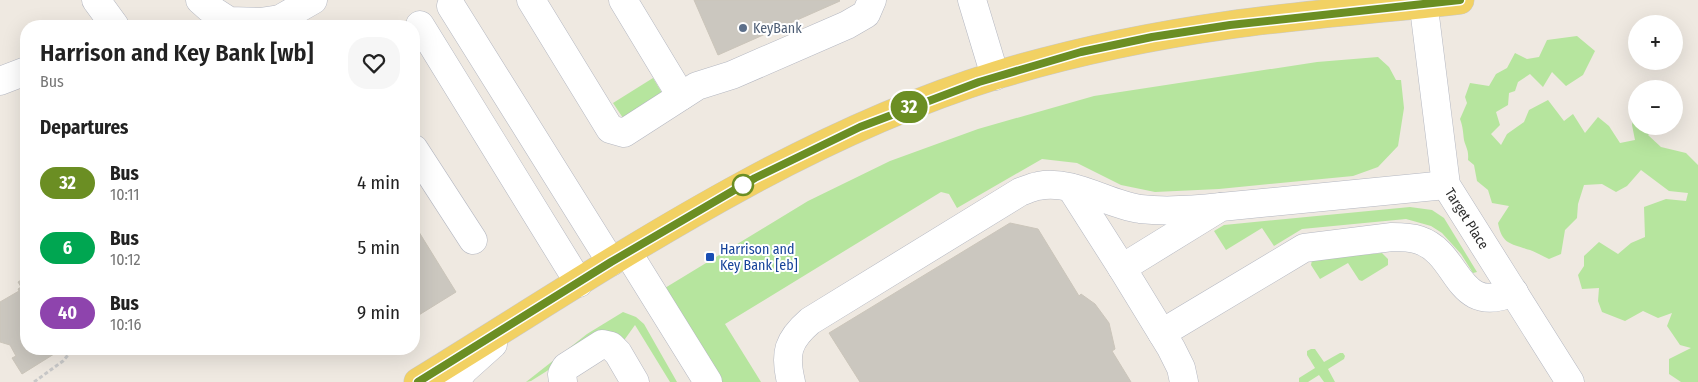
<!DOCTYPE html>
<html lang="en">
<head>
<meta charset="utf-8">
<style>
	:root { --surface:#fff; --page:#f6f6f6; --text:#222; --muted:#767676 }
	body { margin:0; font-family:"Fira Sans Condensed",sans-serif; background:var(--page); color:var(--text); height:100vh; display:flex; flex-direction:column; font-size:19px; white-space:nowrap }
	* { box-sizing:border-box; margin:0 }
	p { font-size:16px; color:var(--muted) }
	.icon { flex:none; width:28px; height:28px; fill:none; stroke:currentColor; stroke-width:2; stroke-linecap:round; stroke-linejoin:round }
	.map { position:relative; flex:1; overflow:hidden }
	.side { position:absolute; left:20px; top:20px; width:400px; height:335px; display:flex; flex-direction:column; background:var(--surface); border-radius:20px; box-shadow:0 5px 20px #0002 }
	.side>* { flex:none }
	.badge { padding:0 10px; border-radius:16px; font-size:18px; line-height:32px }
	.buttons { position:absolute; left:1628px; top:15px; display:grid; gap:10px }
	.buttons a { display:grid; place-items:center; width:55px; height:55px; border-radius:50%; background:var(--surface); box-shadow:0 5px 20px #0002; font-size:25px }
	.map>.badge { position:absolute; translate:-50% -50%; box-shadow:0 0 0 2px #fff }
	h2 { padding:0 20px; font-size:19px; line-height:45px }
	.round { display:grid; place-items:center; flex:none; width:52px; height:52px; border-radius:20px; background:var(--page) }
	.summary { display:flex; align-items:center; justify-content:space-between; height:85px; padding:0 20px }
	h1 { font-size:24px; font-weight:600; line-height:38px }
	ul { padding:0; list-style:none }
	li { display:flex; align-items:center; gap:15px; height:65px; padding:0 20px }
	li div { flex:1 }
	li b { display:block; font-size:19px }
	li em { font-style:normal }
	li .badge { min-width:55px; font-weight:700; text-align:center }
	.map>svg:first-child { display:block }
	.green { fill:#b6e59e }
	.building { fill:#cbc7bf; stroke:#cbc5ba }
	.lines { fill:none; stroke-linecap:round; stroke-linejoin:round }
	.minor-casing { stroke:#b4b7c1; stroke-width:29 }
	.major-casing { stroke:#c9c9c9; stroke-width:29 }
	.path { stroke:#c9c9c9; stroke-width:3; stroke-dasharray:4 2.5; stroke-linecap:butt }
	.minor { stroke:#fff; stroke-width:28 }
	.major { stroke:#f2d163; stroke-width:28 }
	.line-casing { stroke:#fff; stroke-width:11 }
	.line { stroke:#6b8e23; stroke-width:8 }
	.service-dot { fill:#5c6f8a; stroke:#fff; stroke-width:2 }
	.stop-dot { fill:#fff; stroke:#6b8e23; stroke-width:2.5 }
	.transit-dot { fill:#1a4fb4; stroke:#fff; stroke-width:2 }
	.labels { text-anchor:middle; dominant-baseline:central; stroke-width:4; stroke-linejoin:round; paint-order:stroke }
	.service-label { font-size:14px; fill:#4e5e75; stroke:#fff; text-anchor:start }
	.street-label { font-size:14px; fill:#2e2e2e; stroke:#fff }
	.transit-label { font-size:14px; fill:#164399; stroke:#fff; text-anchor:start }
</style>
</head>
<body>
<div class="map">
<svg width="1698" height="382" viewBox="0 0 1698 382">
	<rect width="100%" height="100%" fill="#efe9e1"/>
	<path class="green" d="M 1577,36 L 1595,51 L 1583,75 L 1566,86 L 1552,72 L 1543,87 L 1530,74 L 1518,82 L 1515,91 L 1509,93 L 1508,105 L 1496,112 L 1500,125 L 1491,134 L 1501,145 L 1507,134 L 1524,122 L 1529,110 L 1548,100 L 1564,121 L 1573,114 L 1585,133 L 1598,117 L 1609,126 L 1620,143 L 1635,140 L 1632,125 L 1635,102 L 1636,102 L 1636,126 L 1656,126 L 1648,135 L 1661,147 L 1686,153 L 1698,165 L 1698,382 L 1681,382 L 1669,374 L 1669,359 L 1691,348 L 1680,345 L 1667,326 L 1672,313 L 1658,318 L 1643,311 L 1625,321 L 1602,312 L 1598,301 L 1599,288 L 1582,289 L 1578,275 L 1584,266 L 1584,256 L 1599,242 L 1618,254 L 1631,243 L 1645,237 L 1644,207 L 1666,199 L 1686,201 L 1688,193 L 1669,191 L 1641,170 L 1627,186 L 1616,192 L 1602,184 L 1584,185 L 1578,204 L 1577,218 L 1565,230 L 1561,254 L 1549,259 C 1542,256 1536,252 1530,250 C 1512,244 1502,245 1498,223 L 1509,206 L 1492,203 L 1488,190 L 1477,181 L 1474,165 L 1468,160 C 1469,150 1466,148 1464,140 C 1463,132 1463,127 1460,119 L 1467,103 L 1465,97 L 1470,83 L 1489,86 L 1496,74 L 1507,68 L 1515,53 L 1527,59 L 1539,57 L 1547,40 Z
		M 1378,57 L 1389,67 L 1396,80 L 1401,80 L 1404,108 L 1398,146 L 1378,167 L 1353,176 L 1219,189 L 1155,192 L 1121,185 L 1077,163 L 1042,159 L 957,208 L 949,194 L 941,192 L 725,324 L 761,382 L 714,382 L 660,291 L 808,201 L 890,161 L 978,129 L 1094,96 L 1317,62 Z
		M 653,78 L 662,93 L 623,118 L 613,103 Z
		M 1410,207 L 1432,210 L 1444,218 L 1477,272 L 1473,273 L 1461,254 L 1442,233 L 1431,226 L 1406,219 L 1302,229 L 1274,246 L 1262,228 L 1226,250 L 1214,231 L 1224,225 Z
		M 1382,253 L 1388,259 L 1388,265 L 1362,281 L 1359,280 L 1348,263 L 1320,279 L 1311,265 L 1312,260 L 1318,259 Z
		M 623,312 L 636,317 L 644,324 L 677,382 L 670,382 L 635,325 L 625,339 L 622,341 L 604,335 L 531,381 L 526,382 L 587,334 Z
		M 1311,349 L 1315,349 L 1324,362 L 1340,353 L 1343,353 L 1345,356 L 1344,359 L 1328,369 L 1335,382 L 1324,382 L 1319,375 L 1308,382 L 1299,382 L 1299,378 L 1315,368 L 1307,355 L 1307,351 Z"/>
	<path class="building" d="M 694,0 L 839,0 L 840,1 L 718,55 Z
		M 1010,223 L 1038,229 L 1079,296 L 1081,294 L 1095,304 L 1109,323 L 1115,349 L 1112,351 L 1131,382 L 860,382 L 829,333 Z
		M 414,224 L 456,292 L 414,318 Z
		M 26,277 L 26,349 L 62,349 L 22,374 L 12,358 L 16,356 L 10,345 L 0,342 L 0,302 L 19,291 L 18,289 L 21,287 L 18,282 Z"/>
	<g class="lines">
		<g class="minor-casing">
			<g id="minor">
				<path d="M 96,0 L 115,26"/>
				<path d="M 200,0 L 209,8 L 229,21 L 260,22 L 280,19 L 313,0"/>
				<path d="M 531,0 L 610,129 L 624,133 L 697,86 L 732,75 L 847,25 L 866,14 L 872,0"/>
				<path d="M 623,0 L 681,96"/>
				<path d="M 972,0 L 995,76"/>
				<path id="s1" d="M 1423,0 L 1446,185 L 1570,382"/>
				<path d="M 451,6 L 611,262"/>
				<path d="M 420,25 L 579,283"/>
				<path d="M 0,81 L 26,71"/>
				<path d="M 414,149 L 473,240"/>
				<path d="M 1071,188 L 1122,268"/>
				<path d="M 628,253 L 708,382"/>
				<path d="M 1162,333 L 1304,248 L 1392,237 C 1401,237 1410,237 1419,240 C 1461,254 1455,317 1514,292"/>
				<path d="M 455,382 L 464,370 L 493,344"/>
				<path d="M 563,382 L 562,374 L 566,367 L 602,344 L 611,346 L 618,353 L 635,382"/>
				<path d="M 791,382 C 784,353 788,340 810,321 L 1020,192 C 1026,190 1032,187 1038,186 C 1073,179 1106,204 1140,209 C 1166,212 1194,210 1221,207"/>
				<path d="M 1184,382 L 1181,368 L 1171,348 L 1122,268 L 1221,207 L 1446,185"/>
			</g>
		</g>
		<g class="major-casing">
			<path id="major" d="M 418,382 C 604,268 787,140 997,75 C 1073,52 1151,36 1229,25 C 1306,14 1383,9 1460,0"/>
		</g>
		<path class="path" d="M 34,382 L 63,361 L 73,349"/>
		<use href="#minor" class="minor"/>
		<use href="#major" class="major"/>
	</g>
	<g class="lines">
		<g class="line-casing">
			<path id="line" d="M 418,382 L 611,262 L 755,178 L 860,127 L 979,82 L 1081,52 L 1152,37 L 1230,25 L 1460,0"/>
		</g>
		<use href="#line" class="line"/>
	</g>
	<circle class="service-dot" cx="743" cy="28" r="5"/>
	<circle class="stop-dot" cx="743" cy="185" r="10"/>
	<rect class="transit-dot" x="705" y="252" width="10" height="10" rx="2.5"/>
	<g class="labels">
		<g class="service-label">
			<text x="753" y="28">KeyBank</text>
		</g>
		<g class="street-label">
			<text stroke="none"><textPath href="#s1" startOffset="226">Target Place</textPath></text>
		</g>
		<g class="transit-label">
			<text x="720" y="249">Harrison and<tspan x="720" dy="16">Key Bank [eb]</tspan></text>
		</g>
	</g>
</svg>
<div class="buttons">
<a>+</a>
<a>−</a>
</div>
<b class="badge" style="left:909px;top:107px;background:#6b8e23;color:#fff">32</b>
<section class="side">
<div class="summary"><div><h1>Harrison and Key Bank [wb]</h1><p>Bus</p></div><a class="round"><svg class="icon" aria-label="heart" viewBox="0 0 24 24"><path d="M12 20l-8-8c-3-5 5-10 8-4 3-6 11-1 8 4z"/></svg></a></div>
<h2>Departures</h2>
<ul>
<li><span class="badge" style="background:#6b8e23;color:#fff">32</span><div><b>Bus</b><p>10:11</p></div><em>4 min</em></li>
<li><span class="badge" style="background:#00a651;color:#fff">6</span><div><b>Bus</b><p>10:12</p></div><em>5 min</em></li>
<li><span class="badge" style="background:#8e44ad;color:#fff">40</span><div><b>Bus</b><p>10:16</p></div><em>9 min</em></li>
</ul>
</section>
</div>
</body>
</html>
